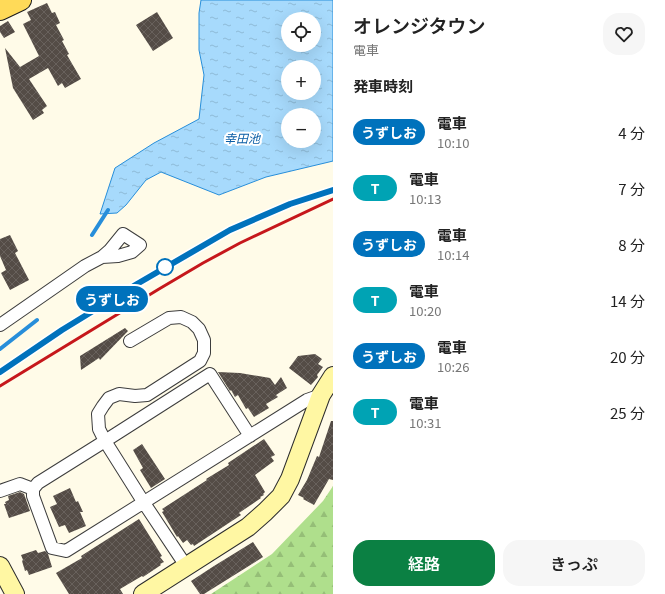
<!DOCTYPE html>
<html lang="ja">
<head>
<meta charset="utf-8">
<style>
	:root { --surface:#fff; --page:#f6f6f6; --text:#222; --muted:#767676; --accent:#0b8043 }
	body { margin:0; font-family:Georgia,"Noto Sans JP",serif; background:var(--page); color:var(--text); height:100vh; display:flex; flex-direction:column; font-size:15px; white-space:nowrap }
	* { box-sizing:border-box; margin:0 }
	p { font-size:13px; color:var(--muted) }
	.icon { flex:none; width:22px; height:22px; fill:none; stroke:currentColor; stroke-width:2; stroke-linecap:round; stroke-linejoin:round }
	.map { position:relative; flex:1; overflow:hidden }
	.details { display:flex; flex-direction:column; background:var(--surface); width:332px }
	.details>* { flex:none }
	.badge { padding:0 8px; border-radius:13px; font-size:14px; line-height:26px }
	.buttons { position:absolute; left:281px; top:12px; display:grid; gap:8px }
	.buttons a { display:grid; place-items:center; width:40px; height:40px; border-radius:50%; background:var(--surface); box-shadow:0 4px 16px #0002; font-size:20px }
	.map>.badge { position:absolute; translate:-50% -50%; box-shadow:0 0 0 2px #fff }
	h2 { padding:0 20px; font-size:15px; line-height:36px }
	.round { display:grid; place-items:center; flex:none; width:42px; height:42px; border-radius:16px; background:var(--page) }
	.overview { display:flex; align-items:center; justify-content:space-between; height:68px; padding:0 20px }
	h1 { font-size:19px; font-weight:600; line-height:30px }
	.button { display:flex; gap:8px; margin-top:auto; padding:8px 20px }
	.button a { flex:1; height:46px; border-radius:16px; background:var(--accent); color:#fff; font-size:16px; font-weight:600; line-height:46px; text-align:center }
	.button a+a { background:var(--page); color:var(--text) }
	ul { padding:0; list-style:none }
	li { display:flex; align-items:center; gap:12px; height:56px; padding:0 20px }
	li div { flex:1 }
	li b { display:block; font-size:15px }
	li em { font-style:normal }
	li .badge { min-width:44px; font-weight:700; text-align:center }
	main { display:flex; flex:1; min-height:0 }
	.map>svg:first-child { display:block }
	.forest { fill:url(#forest-firs) }
	.water { fill:url(#water-ripples); stroke:#278eda; fill-rule:evenodd }
	.lines { fill:none; stroke-linecap:round; stroke-linejoin:round }
	.stream { stroke:#278eda; stroke-width:4 }
	.building { fill:url(#building-cross-hatch) }
	.street-casing { stroke:#3d3d3d; stroke-width:14 }
	.secondary-casing { stroke:#2c2c2c; stroke-width:20 }
	.primary-casing { stroke:#1b1b1b; stroke-width:22 }
	.street { stroke:#fff; stroke-width:12 }
	.secondary { stroke:#fff7a3; stroke-width:18 }
	.primary { stroke:#ffda58; stroke-width:20 }
	.rail { stroke:#c6171b; stroke-width:3 }
	.line-casing { stroke:#fff; stroke-width:9 }
	.line { stroke:#0072bc; stroke-width:6 }
	.stop-dot { fill:#fff; stroke:#0072bc; stroke-width:2 }
	.labels { text-anchor:middle; dominant-baseline:central; stroke-width:4; stroke-linejoin:round; paint-order:stroke }
	.water-label { font-size:12px; font-style:italic; fill:#0a5ea6; stroke:#fff }
</style>
</head>
<body>
<main>
<div class="map">
<svg width="333" height="594" viewBox="0 0 333 594">
	<defs>
		<pattern id="forest-firs" width="22" height="20" patternUnits="userSpaceOnUse"><rect width="22" height="20" fill="#afdf8c"/><path d="M5 1l3.5 6h-7zM16 11l3.5 6h-7z" fill="#95be77"/></pattern>
		<pattern id="water-ripples" width="26" height="14" patternUnits="userSpaceOnUse"><rect width="26" height="14" fill="#a7dafc"/><path d="M2 4q2-2 4 0t4 0M15 11q2-2 4 0t4 0" fill="none" stroke="#8ebad7"/></pattern>
		<pattern id="building-cross-hatch" width="8" height="8" patternUnits="userSpaceOnUse"><rect width="8" height="8" fill="#544c46"/><path d="M0 0l8 8M0 8l8-8" fill="none" stroke="#68615c"/></pattern>
	</defs>
	<rect width="100%" height="100%" fill="#fffbe8"/>
	<path class="forest" d="M 333,486 L 333,594 L 211,594 L 272,554 L 323,501 Z"/>
	<path class="water" d="M 201,0 L 333,0 L 333,161 L 329,162 L 266,177 L 219,195 L 161,172 L 146,180 L 126,205 L 117,213 L 100,214 L 115,168 L 154,143 L 199,119 L 204,75 L 199,50 L 199,13 ZM 288,19 L 314,19 L 314,45 L 288,45 ZM 288,67 L 314,67 L 314,93 L 288,93 ZM 288,115 L 314,115 L 314,141 L 288,141 Z"/>
	<g class="lines">
		<path class="stream" d="M 92,235 L 108,210
			M 0,349 L 37,320"/>
	</g>
	<path class="building" d="M 47,3 L 52,13 L 55,12 L 60,23 L 56,25 L 64,40 L 62,41 L 69,54 L 67,55 L 81,79 L 65,88 L 62,83 L 58,86 L 48,68 L 29,79 L 47,106 L 42,110 L 44,113 L 33,120 L 13,88 L 5,48 L 20,67 L 39,56 L 23,24 L 31,20 L 27,12 Z
		M 157,12 L 173,38 L 153,51 L 136,25 Z
		M 8,21 L 15,32 L 4,38 L 0,32 L 0,26 Z
		M 10,235 L 18,251 L 15,253 L 29,280 L 10,290 L 1,273 L 6,270 L 0,256 L 0,239 Z
		M 125,328 L 128,331 L 100,360 L 99,358 L 81,370 L 80,356 Z
		M 315,354 L 322,359 L 318,364 L 323,367 L 317,375 L 318,377 L 311,385 L 289,368 L 298,356 Z
		M 218,372 L 240,373 L 270,378 L 275,385 L 281,377 L 287,388 L 276,395 L 278,397 L 266,404 L 269,408 L 254,417 L 248,408 L 246,409 L 238,395 L 235,397 L 231,390 L 230,391 Z
		M 331,421 L 333,421 L 333,480 L 329,479 L 314,505 L 303,499 L 304,498 L 298,495 L 307,480 L 317,456 L 319,457 Z
		M 264,439 L 275,455 L 271,457 L 274,461 L 255,475 L 265,492 L 263,494 L 264,495 L 260,497 L 261,498 L 239,513 L 241,515 L 194,546 L 193,544 L 191,545 L 187,540 L 183,543 L 178,536 L 177,537 L 162,512 L 164,511 L 162,509 L 207,480 L 206,479 L 229,465 L 228,463 Z
		M 142,444 L 165,479 L 151,488 L 140,470 L 143,468 L 133,450 Z
		M 70,488 L 76,502 L 78,501 L 83,512 L 80,512 L 86,526 L 69,533 L 65,525 L 59,527 L 50,507 L 57,504 L 53,496 Z
		M 20,492 L 24,494 L 30,511 L 9,518 L 4,504 L 6,504 L 5,502 L 9,500 L 8,496 Z
		M 139,519 L 162,556 L 160,557 L 164,562 L 160,564 L 161,565 L 143,577 L 142,576 L 120,589 L 123,594 L 69,594 L 56,573 L 82,558 L 81,556 Z
		M 253,542 L 263,557 L 204,594 L 200,594 L 191,581 L 214,566 Z
		M 36,550 L 38,553 L 45,551 L 48,554 L 52,567 L 29,575 L 27,570 L 25,571 L 22,561 L 23,560 L 21,555 Z"/>
	<g class="lines">
		<g class="street-casing">
			<path id="street" d="M 0,325 L 85,266 L 102,257 L 110,250 L 123,234 L 140,245 L 132,252 L 118,256 L 102,257
				M 130,341 L 169,318 L 181,317 L 192,322 L 199,329 L 204,340 L 204,353 L 200,361 L 147,395 L 135,396 L 119,394 L 109,398 L 103,406 L 98,414 L 99,429 L 105,441 L 144,503 L 186,566
				M 250,436 L 210,374 L 105,441 L 38,483 L 33,489 L 33,496 L 52,548 L 66,551 L 307,400 L 321,395
				M 0,491 L 20,484 L 33,489"/>
		</g>
		<g class="secondary-casing">
			<path id="secondary" d="M 0,566 L 15,594
				M 143,594 L 248,527 L 265,512 L 281,496 L 290,479 L 321,395 L 333,376"/>
		</g>
		<g class="primary-casing">
			<path id="primary" d="M 0,10 L 21,0"/>
		</g>
		<use href="#street" class="street"/>
		<use href="#secondary" class="secondary"/>
		<use href="#primary" class="primary"/>
		<path class="rail" d="M 0,372 L 62,330 L 150,276 L 230,231 L 291,204 L 333,190
			M 0,386 L 159,289 L 203,263 L 240,243 L 333,199"/>
	</g>
	<g class="lines">
		<g class="line-casing">
			<path id="line" d="M 0,372 L 62,330 L 137,284 L 230,230 L 290,204 L 333,190"/>
		</g>
		<use href="#line" class="line"/>
	</g>
	<circle class="stop-dot" cx="165" cy="267" r="8"/>
	<g class="labels">
		<g class="water-label">
			<text x="242" y="137">幸田池</text>
		</g>
	</g>
</svg>
<div class="buttons">
<a><svg class="icon" aria-label="locate" viewBox="0 0 24 24"><circle cx="12" cy="12" r="6"/><path d="M12 2v4M12 18v4M2 12h4M18 12h4"/></svg></a>
<a>+</a>
<a>−</a>
</div>
<b class="badge" style="left:112px;top:299px;background:#0072bc;color:#fff">うずしお</b>
</div>
<section class="details">
<div class="overview"><div><h1>オレンジタウン</h1><p>電車</p></div><a class="round"><svg class="icon" aria-label="heart" viewBox="0 0 24 24"><path d="M12 20l-8-8c-3-5 5-10 8-4 3-6 11-1 8 4z"/></svg></a></div>
<h2>発車時刻</h2>
<ul>
<li><span class="badge" style="background:#0072bc;color:#fff">うずしお</span><div><b>電車</b><p>10:10</p></div><em>4 分</em></li>
<li><span class="badge" style="background:#00a3b4;color:#fff">T</span><div><b>電車</b><p>10:13</p></div><em>7 分</em></li>
<li><span class="badge" style="background:#0072bc;color:#fff">うずしお</span><div><b>電車</b><p>10:14</p></div><em>8 分</em></li>
<li><span class="badge" style="background:#00a3b4;color:#fff">T</span><div><b>電車</b><p>10:20</p></div><em>14 分</em></li>
<li><span class="badge" style="background:#0072bc;color:#fff">うずしお</span><div><b>電車</b><p>10:26</p></div><em>20 分</em></li>
<li><span class="badge" style="background:#00a3b4;color:#fff">T</span><div><b>電車</b><p>10:31</p></div><em>25 分</em></li>
</ul>
<div class="button"><a>経路</a><a>きっぷ</a></div>
</section>
</main>
</body>
</html>
